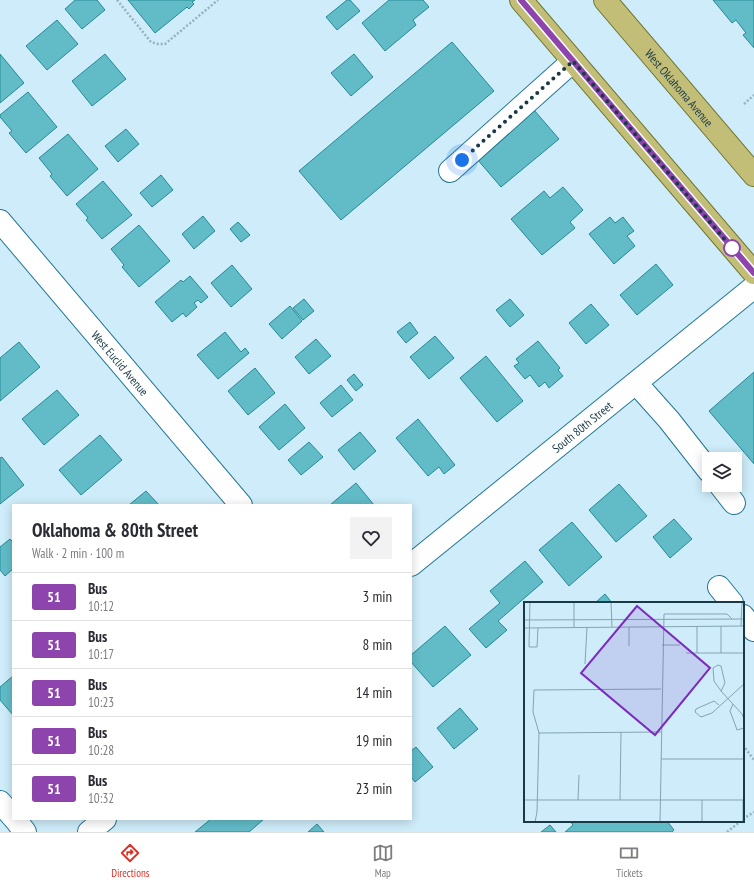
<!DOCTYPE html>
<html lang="en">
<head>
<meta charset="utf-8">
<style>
	:root { --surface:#fff; --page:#f2f2f3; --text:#2b2b33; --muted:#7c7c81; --line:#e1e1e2; --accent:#d93025 }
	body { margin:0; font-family:"PT Sans Narrow",sans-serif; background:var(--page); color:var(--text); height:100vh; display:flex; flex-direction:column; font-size:15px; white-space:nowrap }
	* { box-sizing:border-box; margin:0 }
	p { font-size:13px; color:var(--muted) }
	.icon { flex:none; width:22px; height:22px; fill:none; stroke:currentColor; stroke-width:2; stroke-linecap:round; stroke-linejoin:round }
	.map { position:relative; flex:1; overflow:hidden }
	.sheet { position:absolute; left:12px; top:504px; width:400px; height:316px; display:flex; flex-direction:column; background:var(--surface); border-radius:0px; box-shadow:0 2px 10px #0003 }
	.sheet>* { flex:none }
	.badge { padding:0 8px; border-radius:3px; font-size:14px; line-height:26px }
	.tools { position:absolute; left:702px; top:452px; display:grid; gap:8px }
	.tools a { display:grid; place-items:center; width:40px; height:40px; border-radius:0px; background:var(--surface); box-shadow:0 2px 10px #0003; font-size:20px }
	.you { position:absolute; width:20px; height:20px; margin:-10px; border:3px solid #fff; border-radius:50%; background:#1a73e8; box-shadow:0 0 0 6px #1a73e833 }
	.map>.badge { position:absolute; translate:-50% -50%; box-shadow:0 0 0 2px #fff }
	.round { display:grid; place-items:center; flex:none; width:42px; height:42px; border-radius:0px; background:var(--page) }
	.head { display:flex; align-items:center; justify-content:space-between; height:68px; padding:0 20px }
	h1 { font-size:19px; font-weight:800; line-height:30px }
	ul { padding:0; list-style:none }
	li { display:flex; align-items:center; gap:12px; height:48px; padding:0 20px; border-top:1px solid var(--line) }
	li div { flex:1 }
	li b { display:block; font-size:15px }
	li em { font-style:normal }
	li .badge { min-width:44px; font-weight:700; text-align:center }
	.dock { display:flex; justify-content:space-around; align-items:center; height:56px; border-top:1px solid var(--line); background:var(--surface); font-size:11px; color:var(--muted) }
	.dock a { display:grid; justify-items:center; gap:2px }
	.dock .active { color:var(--accent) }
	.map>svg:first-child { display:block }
	.building { fill:#61bcc8; stroke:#268993 }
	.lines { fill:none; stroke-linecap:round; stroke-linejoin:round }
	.minor-casing { stroke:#237693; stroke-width:24 }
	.major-casing { stroke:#6c732c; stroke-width:24 }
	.path { stroke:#93b2bf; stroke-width:2.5; stroke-dasharray:2 2; stroke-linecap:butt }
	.minor { stroke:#fff; stroke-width:22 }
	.major { stroke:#c2be78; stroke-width:22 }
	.line-casing { stroke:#fff; stroke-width:9 }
	.line { stroke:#8e44ad; stroke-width:6 }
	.walk { stroke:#183946; stroke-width:4; stroke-dasharray:0 7.2 }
	.stop-dot { fill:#fff; stroke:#8e44ad; stroke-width:2 }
	.labels { text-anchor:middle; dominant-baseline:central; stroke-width:3.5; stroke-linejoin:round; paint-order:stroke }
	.street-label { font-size:12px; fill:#183946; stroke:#e8f6fd }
	.inset-road { fill:none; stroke:#85a4b1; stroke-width:1 }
	.view { fill:#7b2cbf; fill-opacity:0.15; stroke:#7b2cbf; stroke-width:2 }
	.inset-edge { fill:none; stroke:#183946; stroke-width:2 }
</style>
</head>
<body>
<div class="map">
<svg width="754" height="832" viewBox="0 0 754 832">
	<rect width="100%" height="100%" fill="#ceecf9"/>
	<path class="building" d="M 75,0 L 97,0 L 105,10 L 82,29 L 65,9 Z
		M 128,0 L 195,0 L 192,2 L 194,4 L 189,9 L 187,7 L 155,33 Z
		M 347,0 L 350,0 L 360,11 L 337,30 L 326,17 Z
		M 389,0 L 423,0 L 429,7 L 413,20 L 416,25 L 385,51 L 362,23 Z
		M 713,0 L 754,0 L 754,48 L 743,35 L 746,33 L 736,20 L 732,23 Z
		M 57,20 L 78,44 L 47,70 L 26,46 Z
		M 452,42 L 494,91 L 341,220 L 299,171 Z
		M 0,54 L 24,83 L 0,103 Z
		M 105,54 L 126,79 L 92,106 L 72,81 Z
		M 354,54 L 373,77 L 351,96 L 331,73 Z
		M 28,92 L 57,127 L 26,153 L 9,133 L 12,131 L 0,117 L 0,115 Z
		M 534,110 L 559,139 L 501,187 L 477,159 Z
		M 126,129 L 139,144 L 118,162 L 105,146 Z
		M 68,134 L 98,169 L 67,196 L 50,176 L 52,174 L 39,158 Z
		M 161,175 L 173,190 L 152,207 L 140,193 Z
		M 103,181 L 132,215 L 102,239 L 86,220 L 88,218 L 76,204 Z
		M 563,187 L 583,210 L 570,222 L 575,228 L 542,255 L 511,219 L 544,191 L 550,198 Z
		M 203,216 L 215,231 L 194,249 L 182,234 Z
		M 610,217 L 615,223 L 623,217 L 634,231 L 627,236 L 635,246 L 614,264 L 589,234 Z
		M 238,222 L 250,235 L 241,242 L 230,229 Z
		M 139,225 L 170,261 L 139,287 L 122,267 L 124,265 L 111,249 Z
		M 656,264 L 673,285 L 637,315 L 620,295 Z
		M 232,265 L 252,289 L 231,307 L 211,283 Z
		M 190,276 L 208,297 L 201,303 L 198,300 L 194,303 L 197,307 L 186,317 L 183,313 L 172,322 L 155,302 L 181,280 L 183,282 Z
		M 304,299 L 314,311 L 303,320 L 293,308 Z
		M 510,299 L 524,315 L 510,327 L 496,310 Z
		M 591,304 L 609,325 L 586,344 L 569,323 Z
		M 290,306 L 302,321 L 282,339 L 269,324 Z
		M 410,322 L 418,333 L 406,343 L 397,332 Z
		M 225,332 L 241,352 L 245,348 L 249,353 L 218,379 L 197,355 Z
		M 435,336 L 454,358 L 429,379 L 410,357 Z
		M 316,339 L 331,356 L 309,374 L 295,357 Z
		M 538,341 L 560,368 L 558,370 L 563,376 L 549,388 L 545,382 L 539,387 L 530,375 L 525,379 L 514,366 L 519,363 L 516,359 Z
		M 19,342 L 40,367 L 0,401 L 0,358 Z
		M 486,356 L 523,401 L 497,422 L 460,378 Z
		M 255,368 L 275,393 L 248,415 L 228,391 Z
		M 754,372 L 754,464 L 709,411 Z
		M 354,374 L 363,385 L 356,391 L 347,380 Z
		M 341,385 L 353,400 L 332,417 L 320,403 Z
		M 57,390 L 79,415 L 44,445 L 22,419 Z
		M 285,404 L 305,428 L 279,450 L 259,427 Z
		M 418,419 L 455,465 L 444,474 L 439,467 L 428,476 L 396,438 Z
		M 360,432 L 376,451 L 354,470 L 338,450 Z
		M 100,435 L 122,460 L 81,495 L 59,470 Z
		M 309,442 L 323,457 L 301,475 L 288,460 Z
		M 2,457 L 24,485 L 0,504 L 0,458 Z
		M 356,483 L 374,505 L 330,505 Z
		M 619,484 L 647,516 L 616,542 L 589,510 Z
		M 146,491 L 159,505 L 129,505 Z
		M 674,519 L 692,539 L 670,558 L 653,537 Z
		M 572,522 L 602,557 L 569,586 L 539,550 Z
		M 10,539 L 13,542 L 13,569 L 5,576 L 0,570 L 0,547 Z
		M 525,561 L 543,582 L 498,621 L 507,630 L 486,648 L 469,629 L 500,603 L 490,591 Z
		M 605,594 L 612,603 L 595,603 Z
		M 445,626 L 471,655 L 433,687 L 411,662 L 411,655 Z
		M 13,676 L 13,715 L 0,700 L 0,687 Z
		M 460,708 L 478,729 L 454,749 L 437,728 Z
		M 416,747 L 433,767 L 415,782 L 411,777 L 411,751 Z
		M 211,819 L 264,819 L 249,832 L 195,832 Z
		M 570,821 L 667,821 L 674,830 L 672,832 L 565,832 L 573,825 Z
		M 317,824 L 324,832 L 308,832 Z
		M 550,825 L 556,832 L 541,832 Z"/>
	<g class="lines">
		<g class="minor-casing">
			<g id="minor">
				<path d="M 450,171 L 573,61"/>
				<path id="s1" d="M 0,221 L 241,505"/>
				<path d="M 636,383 L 669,420 L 709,471"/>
				<path d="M 720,485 L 734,503"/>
				<path id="s2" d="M 411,565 L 754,287"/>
				<path d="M 719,587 L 732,603"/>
				<path d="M 743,616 L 754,630"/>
				<path d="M 0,802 L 13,817"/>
				<path d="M 15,819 L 25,832"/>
				<path d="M 89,832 L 105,819"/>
			</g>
		</g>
		<g class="major-casing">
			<g id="major">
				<path d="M 521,0 L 754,273"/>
				<path id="s3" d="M 605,0 L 754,175"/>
			</g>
		</g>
		<path class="path" d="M 117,0 L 151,42 L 158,44 L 165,44 L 218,0
			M 744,104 L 754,95
			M 743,745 L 754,760
			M 743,819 L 754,812
			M 727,832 L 741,821"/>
		<use href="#minor" class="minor"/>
		<use href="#major" class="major"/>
	</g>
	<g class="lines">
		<g class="line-casing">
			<path id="line" d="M 521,0 L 754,273"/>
		</g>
		<use href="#line" class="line"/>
		<path class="walk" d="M 462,160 L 573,61 L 732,248"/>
	</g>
	<circle class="stop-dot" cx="732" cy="248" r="8"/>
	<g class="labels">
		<g class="street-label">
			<text stroke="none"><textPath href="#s3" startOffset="115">West Oklahoma Avenue</textPath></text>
			<text stroke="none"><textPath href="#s1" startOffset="186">West Euclid Avenue</textPath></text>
			<text stroke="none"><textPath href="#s2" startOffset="220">South 80th Street</textPath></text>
		</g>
	</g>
	<g transform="translate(524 602)">
		<rect width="220" height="220" fill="#ceecf9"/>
		<path class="inset-road" d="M 6,0 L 5,45 L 13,45 L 14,26M 87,0 L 88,25M 0,18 L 220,17M 173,24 L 173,51M 197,24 L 197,51M 217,24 L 218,0M 50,25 L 50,0M 105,25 L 105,44M 0,26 L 220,24M 138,43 L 156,43M 162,51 L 220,51M 61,62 L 63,25M 197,89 L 201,81 L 197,64 L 194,63 L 189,66 L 190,79 L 197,89 L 218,112 L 220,117M 209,102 L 206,109 L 212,125 L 213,128 L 220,126M 195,103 L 190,99 L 172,107 L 171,110 L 177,115 L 188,111 L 220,82M 15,131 L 137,130M 137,157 L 220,157M 0,198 L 220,198M 54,198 L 55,173M 96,198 L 97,130M 11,220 L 13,210 L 15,131 L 9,110 L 10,88 L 137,87M 136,220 L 140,12 L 203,12 L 208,17M 178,220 L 178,198M 219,220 L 219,198"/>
		<path class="view" d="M 113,4 L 186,66 L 131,133 L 57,71 Z"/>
		<rect width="220" height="220" class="inset-edge"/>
	</g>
</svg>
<div class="tools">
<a><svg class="icon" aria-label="layers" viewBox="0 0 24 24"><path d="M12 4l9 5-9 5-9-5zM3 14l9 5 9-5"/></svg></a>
</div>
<div class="you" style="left:462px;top:160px"></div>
<section class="sheet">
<div class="head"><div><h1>Oklahoma &amp; 80th Street</h1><p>Walk · 2 min · 100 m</p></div><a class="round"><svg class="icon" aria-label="heart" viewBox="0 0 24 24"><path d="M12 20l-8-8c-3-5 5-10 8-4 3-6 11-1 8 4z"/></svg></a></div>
<ul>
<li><span class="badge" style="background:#8e44ad;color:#fff">51</span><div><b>Bus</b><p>10:12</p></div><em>3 min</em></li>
<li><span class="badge" style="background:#8e44ad;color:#fff">51</span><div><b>Bus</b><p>10:17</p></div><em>8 min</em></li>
<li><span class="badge" style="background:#8e44ad;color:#fff">51</span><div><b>Bus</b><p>10:23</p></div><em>14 min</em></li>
<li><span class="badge" style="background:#8e44ad;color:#fff">51</span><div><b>Bus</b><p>10:28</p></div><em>19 min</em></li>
<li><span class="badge" style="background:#8e44ad;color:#fff">51</span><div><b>Bus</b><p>10:32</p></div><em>23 min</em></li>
</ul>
</section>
</div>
<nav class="dock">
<a class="active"><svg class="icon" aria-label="directions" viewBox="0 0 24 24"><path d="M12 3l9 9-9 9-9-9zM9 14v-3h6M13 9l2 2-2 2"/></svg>Directions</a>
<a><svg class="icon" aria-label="map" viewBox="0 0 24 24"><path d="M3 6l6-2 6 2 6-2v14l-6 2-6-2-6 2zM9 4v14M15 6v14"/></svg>Map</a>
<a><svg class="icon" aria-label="tickets" viewBox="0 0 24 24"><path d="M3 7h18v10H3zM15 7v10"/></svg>Tickets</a>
</nav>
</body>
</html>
